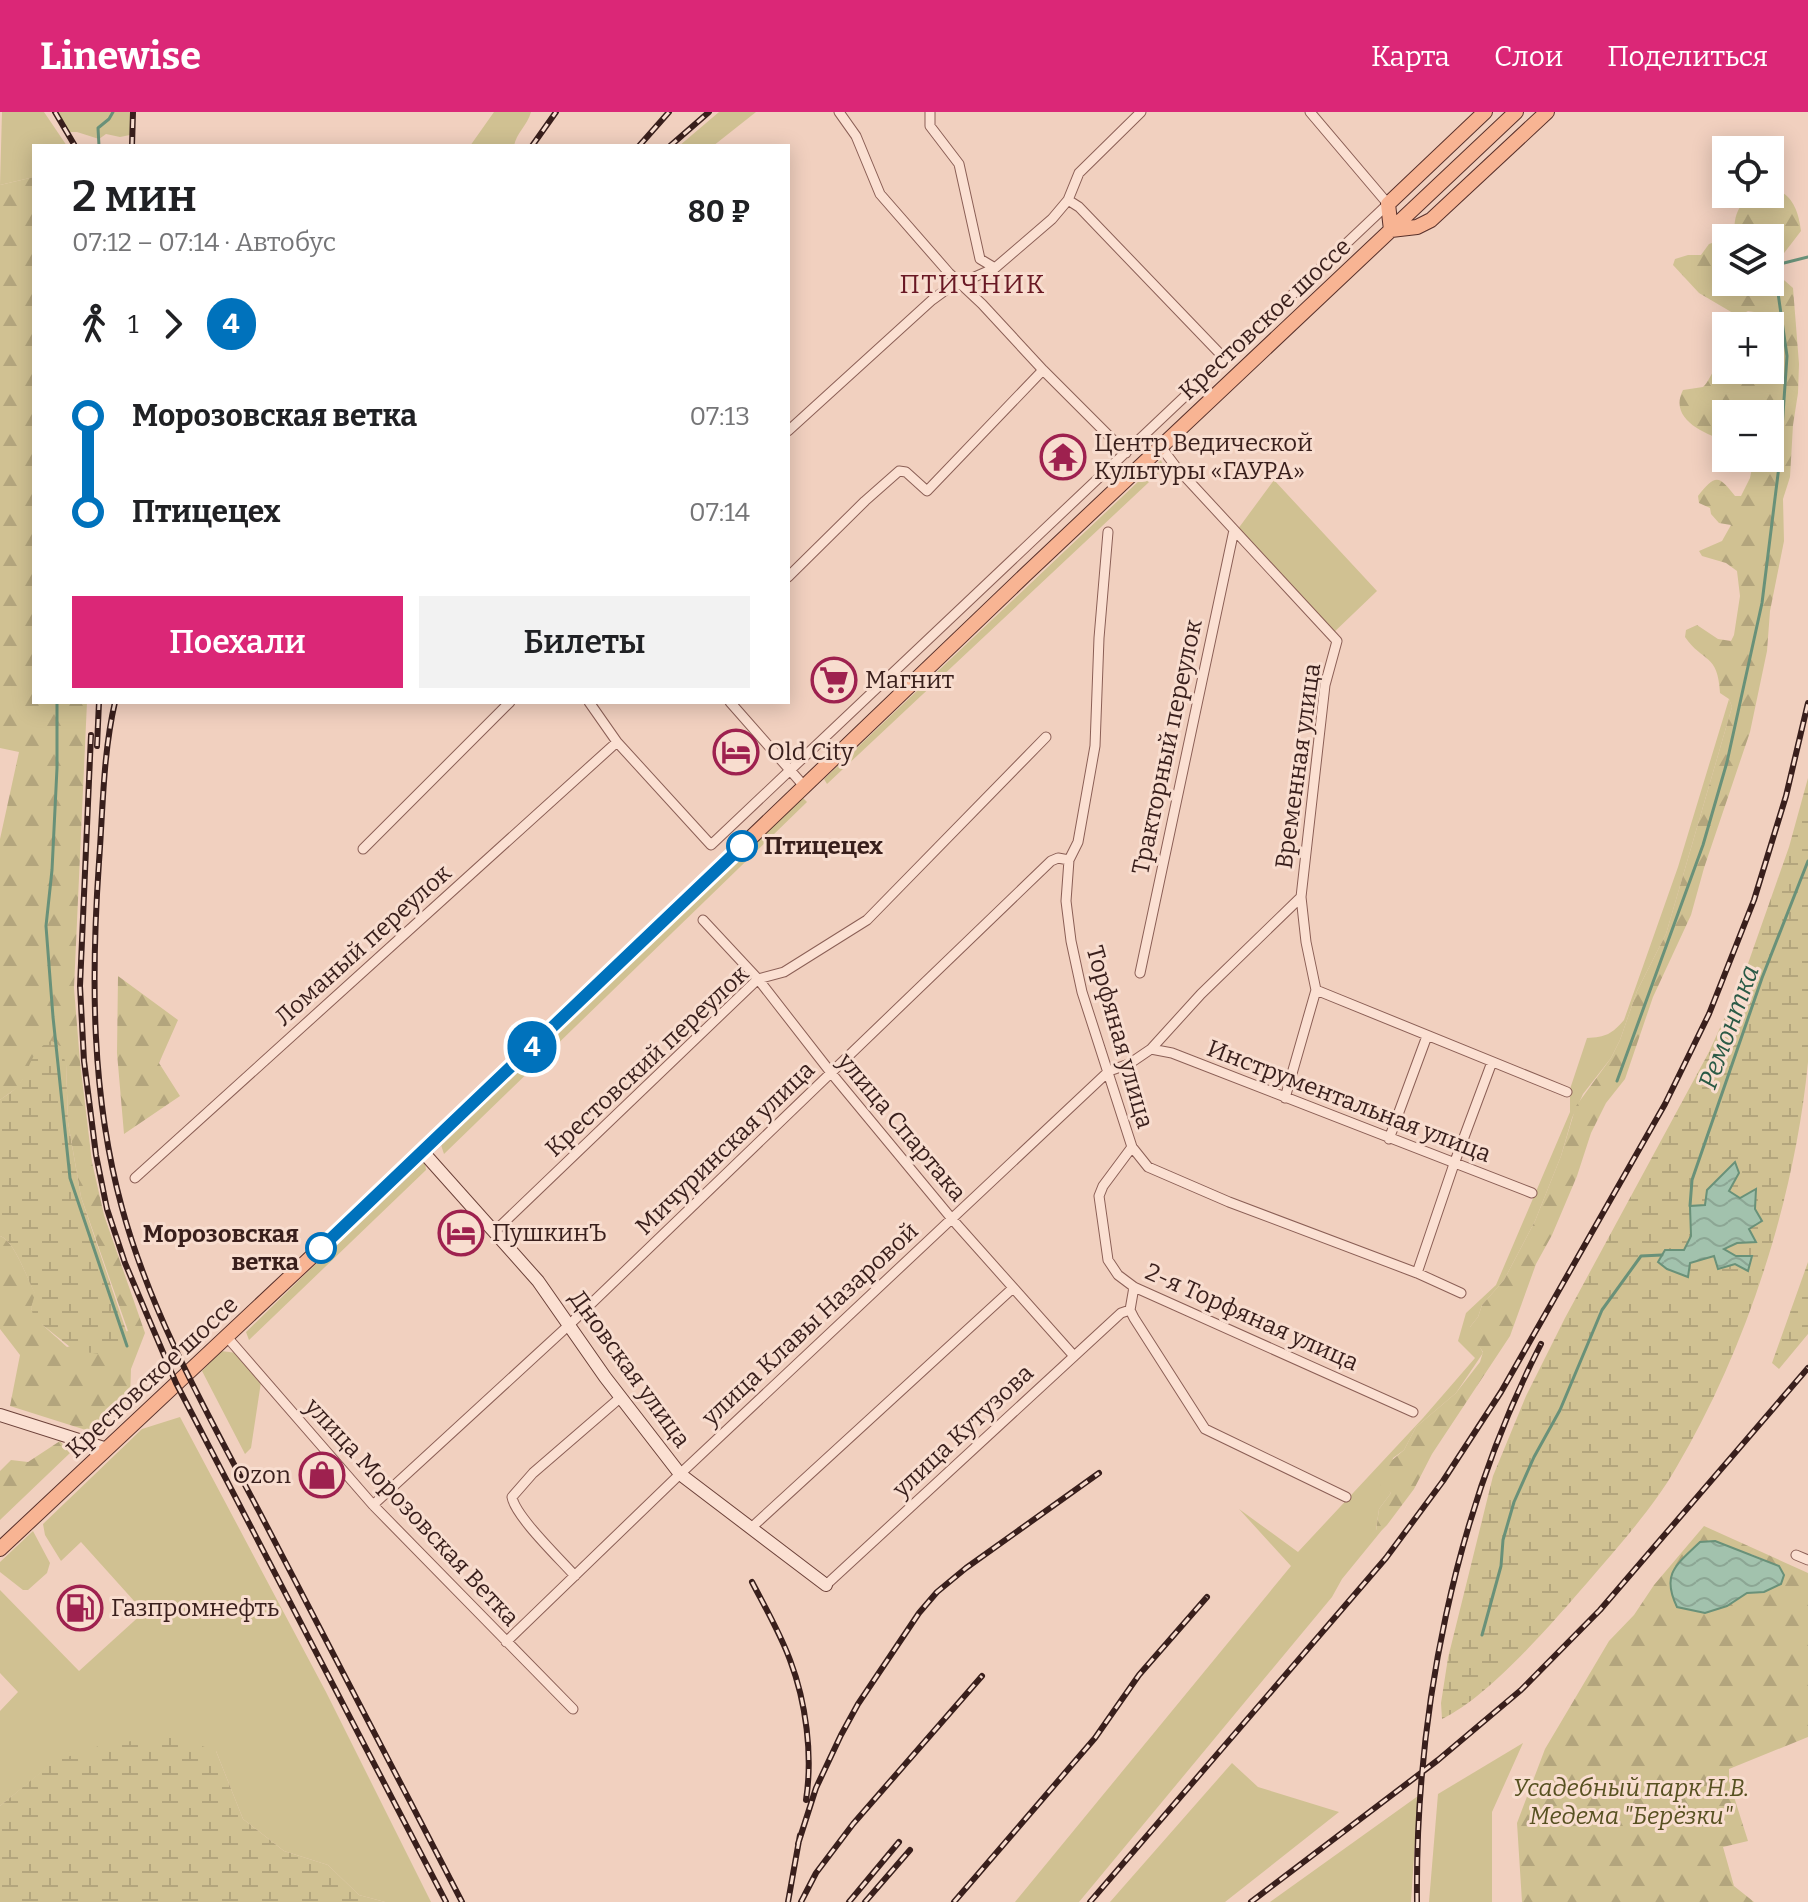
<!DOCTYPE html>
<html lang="ru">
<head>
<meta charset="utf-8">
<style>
	:root { --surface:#fff; --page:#f2f2f2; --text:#202124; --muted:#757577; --accent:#db2777 }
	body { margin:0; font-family:Bitter,serif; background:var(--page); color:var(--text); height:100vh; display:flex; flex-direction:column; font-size:30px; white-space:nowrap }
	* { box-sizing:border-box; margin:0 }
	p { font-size:26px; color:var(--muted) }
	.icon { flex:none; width:44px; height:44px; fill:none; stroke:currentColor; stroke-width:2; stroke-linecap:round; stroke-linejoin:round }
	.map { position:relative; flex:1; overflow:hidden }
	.sheet { position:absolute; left:32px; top:32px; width:758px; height:560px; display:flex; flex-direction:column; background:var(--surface); border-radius:0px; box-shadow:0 4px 20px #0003 }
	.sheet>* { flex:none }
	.badge { padding:0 16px; border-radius:26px; font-size:28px; line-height:52px }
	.fabs { position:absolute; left:1712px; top:24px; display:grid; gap:16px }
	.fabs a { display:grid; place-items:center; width:72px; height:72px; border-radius:0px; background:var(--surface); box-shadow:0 4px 20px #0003; font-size:40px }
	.map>.badge { position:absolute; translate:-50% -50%; box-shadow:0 0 0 4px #fff }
	.legs { display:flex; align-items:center; gap:12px; height:88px; padding:0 40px; font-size:26px }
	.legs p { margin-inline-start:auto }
	.overview { display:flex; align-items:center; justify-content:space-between; height:136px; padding:0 40px }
	h1 { font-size:44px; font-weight:600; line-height:60px }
	.button { display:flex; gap:16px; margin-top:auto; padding:16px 40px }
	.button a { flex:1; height:92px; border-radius:0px; background:var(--accent); color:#fff; font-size:32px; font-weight:600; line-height:92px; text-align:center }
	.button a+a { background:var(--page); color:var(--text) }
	ul { padding:0 40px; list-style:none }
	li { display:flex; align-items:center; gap:28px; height:96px; font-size:30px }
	li i { display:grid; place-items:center; width:12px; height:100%; margin:0 10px; background:currentColor }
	li i::after { content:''; width:20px; height:20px; margin:-10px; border:6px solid; border-radius:50%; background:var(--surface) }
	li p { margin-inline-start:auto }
	li:first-child i { background:linear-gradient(#0000 50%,currentColor 0) }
	li:last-child i { background:linear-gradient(currentColor 50%,#0000 0) }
	header { display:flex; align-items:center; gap:48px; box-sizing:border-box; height:112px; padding:0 40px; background:var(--accent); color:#fff }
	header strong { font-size:38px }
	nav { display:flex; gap:44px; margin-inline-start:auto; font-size:28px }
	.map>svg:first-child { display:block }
	.green { fill:#d0c192 }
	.forest { fill:url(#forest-firs); fill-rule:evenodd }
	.wetland { fill:url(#wetland-marsh); fill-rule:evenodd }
	.water { fill:url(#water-waves); stroke:#699179; stroke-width:2 }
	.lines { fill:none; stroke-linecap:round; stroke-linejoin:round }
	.stream { stroke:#699179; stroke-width:3 }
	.street-casing { stroke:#8b5f56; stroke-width:11 }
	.secondary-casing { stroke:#6c4139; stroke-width:14 }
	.primary-casing { stroke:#58302b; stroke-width:16 }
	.street { stroke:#fbe0d2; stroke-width:9 }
	.secondary { stroke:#fbe0d2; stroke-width:12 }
	.primary { stroke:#f8b493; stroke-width:14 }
	.rail-casing { stroke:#391f1c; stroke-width:6 }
	.rail { stroke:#f8ddcf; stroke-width:3; stroke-dasharray:9; stroke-linecap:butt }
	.line-1-casing { stroke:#fff; stroke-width:18 }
	.line-1 { stroke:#0072bc; stroke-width:12 }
	.stop-1-dot { fill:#fff; stroke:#0072bc; stroke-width:4 }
	.labels { text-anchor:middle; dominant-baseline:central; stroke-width:6; stroke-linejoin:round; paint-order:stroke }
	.street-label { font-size:24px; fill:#391f1c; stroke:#f8ddcf }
	.poi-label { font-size:24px; fill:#391f1c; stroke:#f8ddcf; text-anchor:start }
	.stop-label { font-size:24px; font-weight:bold; fill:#391f1c; stroke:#f8ddcf; text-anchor:start }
	.park-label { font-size:24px; font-style:italic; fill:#575121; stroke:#f8ddcf }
	.neighbourhood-label { font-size:26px; letter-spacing:2px; fill:#691824; stroke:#f8ddcf }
	.water-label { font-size:26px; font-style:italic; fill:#2a5a46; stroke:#f8ddcf }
</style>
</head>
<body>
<header>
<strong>Linewise</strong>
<nav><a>Карта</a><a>Слои</a><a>Поделиться</a></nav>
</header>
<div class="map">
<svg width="1808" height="1790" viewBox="0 0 1808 1790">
	<defs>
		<pattern id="forest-firs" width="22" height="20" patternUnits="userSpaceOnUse" patternTransform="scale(2)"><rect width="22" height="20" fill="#d0c192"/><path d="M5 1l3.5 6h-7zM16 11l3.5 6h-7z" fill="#b3a57d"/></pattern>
		<pattern id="wetland-marsh" width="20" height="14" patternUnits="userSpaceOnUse" patternTransform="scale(2)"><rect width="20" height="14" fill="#d0c192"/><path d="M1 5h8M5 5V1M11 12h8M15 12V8" fill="none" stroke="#b3a57d"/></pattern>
		<pattern id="water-waves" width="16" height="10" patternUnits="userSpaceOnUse" patternTransform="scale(2)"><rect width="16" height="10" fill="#a2c2ad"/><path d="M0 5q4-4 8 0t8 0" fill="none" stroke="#8ca694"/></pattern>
	</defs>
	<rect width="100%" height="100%" fill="#f1d0bf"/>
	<path class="green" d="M 2,0 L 44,0 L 67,34 L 34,34 L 34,65 L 0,73 Z
		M 57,0 L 131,0 L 130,23 L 120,25 L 106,22 L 99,27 L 77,20 L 69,20 Z
		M 494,0 L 531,0 C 527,14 516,21 514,34 L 470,34 Z
		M 719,0 L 756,0 L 713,34 L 679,34 Z
		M 1161,348 L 1164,356 L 827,672 L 824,667 Z
		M 1274,368 L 1377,479 L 1330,524 L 1235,421 Z
		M 1729,587 L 1732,595 L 1666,822 L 1637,879 L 1620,928 L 1611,946 L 1583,982 L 1572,1006 L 1561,1044 L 1535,1109 L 1504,1168 L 1482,1193 L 1478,1205 L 1470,1215 L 1483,1241 L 1456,1281 L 1416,1315 L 1404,1338 L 1393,1346 L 1386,1376 L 1391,1381 L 1379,1397 L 1376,1418 L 1382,1418 L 1342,1467 L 1332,1485 L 1079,1790 L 1015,1790 L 1291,1454 L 1239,1397 L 1298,1440 L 1423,1306 L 1475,1246 L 1458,1229 L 1466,1201 L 1496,1173 L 1570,1000 L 1570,977 L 1587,926 C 1606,925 1612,922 1624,908 L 1678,755 Z
		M 803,686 L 807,690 L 444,1042 L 441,1033 Z
		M 425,1050 L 426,1058 L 249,1228 L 246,1220 L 398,1072 Z
		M 221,1239 L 237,1241 L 261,1270 L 251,1336 L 245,1342 L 202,1259 Z
		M 180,1305 L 326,1580 L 431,1790 L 385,1790 L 359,1783 L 328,1753 L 284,1739 L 243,1707 L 216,1639 L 54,1650 L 0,1694 L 0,1599 L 18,1580 L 0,1561 L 0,1478 L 79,1559 L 144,1500 L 81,1430 L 61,1449 L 45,1423 L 43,1412 L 142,1317 Z
		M 33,1419 L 50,1451 L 47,1461 L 28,1478 L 23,1478 L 0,1460 L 0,1450 Z
		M 1523,1631 L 1492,1700 L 1492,1790 L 1429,1790 L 1438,1682 Z
		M 1232,1651 L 1258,1675 L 1339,1700 L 1225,1790 L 1110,1790 Z
		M 1418,1684 L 1411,1790 L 1270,1790 Z"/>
	<path class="forest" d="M 34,65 L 34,590 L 87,590 L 74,876 L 80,950 L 92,1050 L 104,1103 L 145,1221 L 131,1257 L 130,1287 L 107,1309 L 89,1319 L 10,1294 L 20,1243 L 0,1217 L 0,1124 C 15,1129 27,1167 36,1183 L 31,1196 C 35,1209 56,1224 67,1235 L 128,1219 L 81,1085 L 68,1010 L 66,952 L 23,967 L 18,975 L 0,988 L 0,727 L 19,640 L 0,636 L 0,73 Z
		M 1770,77 C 1792,78 1799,101 1801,119 L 1778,149 L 1775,160 L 1793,176 L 1799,252 L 1798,281 L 1793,313 L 1790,365 L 1783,387 L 1784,429 L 1770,499 L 1767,539 L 1750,620 L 1704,756 L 1691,803 L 1653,885 L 1625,967 L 1606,991 L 1591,1021 L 1577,1064 L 1552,1123 L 1536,1152 L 1510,1224 L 1432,1342 L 1414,1377 L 1387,1413 L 1382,1418 L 1376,1419 L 1379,1397 L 1391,1381 L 1381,1374 L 1380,1368 L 1384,1355 L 1404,1338 L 1416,1315 L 1456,1281 L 1480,1250 L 1483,1240 L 1479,1234 L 1467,1232 L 1466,1220 L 1478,1205 L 1482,1193 L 1504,1168 L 1535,1109 L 1561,1044 L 1576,994 L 1611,946 L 1620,928 L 1637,879 L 1666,822 L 1732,595 L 1729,587 L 1720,581 C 1718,541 1703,551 1685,525 L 1686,518 L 1697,513 L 1718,527 L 1731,529 L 1734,523 L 1740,484 L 1737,459 L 1726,451 L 1702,444 L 1699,439 L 1722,429 L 1731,413 L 1719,411 L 1711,402 L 1710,396 L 1699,391 L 1698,384 C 1716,361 1719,364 1735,384 L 1741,384 L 1750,366 L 1754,346 L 1770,346 L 1770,302 L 1726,302 L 1726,329 C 1705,322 1668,307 1683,278 L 1703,275 C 1712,267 1713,251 1726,249 L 1726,258 L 1770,258 L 1770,214 L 1755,214 L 1754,200 L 1748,199 L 1738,204 L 1699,181 L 1673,153 L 1675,147 L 1688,143 L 1701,143 L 1709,132 L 1715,130 L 1726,139 L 1726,170 L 1770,170 L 1770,126 L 1735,126 C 1732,99 1742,82 1770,82 Z
		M 118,864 L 178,908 L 159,951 L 180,984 L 124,1022 L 117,941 Z
		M 60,1329 L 70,1341 L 0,1408 L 0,1359 L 11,1348 L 28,1350 Z
		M 1704,1414 L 1808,1461 L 1808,1625 L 1729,1657 L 1729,1669 L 1748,1729 L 1723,1735 L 1734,1774 L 1754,1790 L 1522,1790 L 1517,1711 L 1545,1637 L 1609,1529 L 1634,1503 L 1654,1473 ZM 1751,1442 L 1779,1454 L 1764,1480 L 1747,1481 Z"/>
	<path class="wetland" d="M 1808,666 C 1808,730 1808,795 1808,859 C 1808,889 1808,921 1808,950 C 1795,1087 1746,1238 1676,1356 C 1653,1396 1617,1436 1587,1471 C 1552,1511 1489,1585 1442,1607 L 1441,1591 L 1448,1546 L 1493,1364 L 1526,1284 L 1565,1206 L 1709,940 L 1744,863 L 1789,735 ZM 1756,1077 L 1755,1097 L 1760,1104 L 1749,1117 L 1755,1130 L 1737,1131 L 1724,1137 L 1736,1144 L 1747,1158 L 1714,1144 L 1690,1151 L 1688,1164 L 1665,1139 L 1684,1138 L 1691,1124 L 1690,1094 L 1706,1093 L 1729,1079 L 1740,1086 Z
		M 52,929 L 60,934 L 66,952 L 68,1010 L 81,1085 L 131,1233 L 110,1243 L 75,1239 L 34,1206 L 31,1196 L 35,1182 C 27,1167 15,1129 0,1124 L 0,988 C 7,983 15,978 20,971 C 32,954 31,936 52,929 Z
		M 1808,1150 L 1808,1222 L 1779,1257 L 1772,1251 Z
		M 171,1623 L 216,1639 L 243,1707 L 284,1739 L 328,1753 L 359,1783 L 385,1790 L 0,1790 L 0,1694 L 53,1650 L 99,1634 Z"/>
	<path class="water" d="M 1735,1050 L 1739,1061 L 1729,1079 L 1740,1086 L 1756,1077 L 1755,1097 L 1762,1109 L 1749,1117 L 1756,1130 L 1737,1131 L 1724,1137 L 1736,1144 L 1752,1144 L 1748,1159 L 1735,1152 L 1718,1157 L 1714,1144 L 1690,1151 L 1688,1165 L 1667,1157 L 1658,1150 L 1665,1138 L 1684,1138 L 1691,1124 L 1690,1094 L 1705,1093 L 1707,1078 Z
		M 1715,1429 L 1779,1454 L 1784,1463 L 1781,1472 L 1764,1480 L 1747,1481 L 1727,1494 L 1705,1501 L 1677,1495 C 1661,1462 1676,1453 1700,1430 Z"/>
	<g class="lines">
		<path class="stream" d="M 99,34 L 98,16 L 109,7 L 113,0
			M 57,590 L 57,656 L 52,758 L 46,814 L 53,905 L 70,1066 L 127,1234
			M 1617,969 L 1703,733 L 1727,650 L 1762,491 L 1780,346 L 1787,244 L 1775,160 L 1780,152 L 1808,145
			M 1690,1094 L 1692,1068 L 1762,866 L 1808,749
			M 1482,1523 L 1501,1454 L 1503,1428 L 1514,1390 L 1534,1345 L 1560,1298 L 1602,1198 L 1641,1144 L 1662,1143"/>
		<g class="street-casing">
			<path id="street" d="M 839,0 L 856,24 L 880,82 L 949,161 L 982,192 L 1043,258 L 1126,341
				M 930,0 L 930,14 L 959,52 L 980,147 L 995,156
				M 1068,88 L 1079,95 L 1225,247
				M 788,319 L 932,188 L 947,177 L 995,156 L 1052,107 L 1068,88 L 1079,61 L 1141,0
				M 1108,420 L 1099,526 L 1095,634 L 1078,730 L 1069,748 L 1066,789 L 1071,829 L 1082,880 L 1132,1035 L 1148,1055 L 1229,1090 L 1417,1161 L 1461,1181
				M 788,465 L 865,389 L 899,359 L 906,360 L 927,379 L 1043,258
				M 589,590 L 617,630 L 711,733 L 1388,92 L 1310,0
				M 730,590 L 804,674
				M 363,737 L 510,590
				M 1301,785 L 1306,830 L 1316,878 L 1567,980
				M 703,808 L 758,867 L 832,962 L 952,1107 L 1074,1244
				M 1140,861 L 1234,418
				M 1151,937 L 1172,941 L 1532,1081
				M 1285,986 L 1316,878
				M 1389,1027 L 1427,924
				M 1132,1035 L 1103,1074 L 1099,1084 L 1108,1148 L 1118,1163 L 1134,1175 L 1413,1300
				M 135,1066 L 617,630
				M 494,1120 L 758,867 L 784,860 L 867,808 L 1046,625
				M 1417,1161 L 1454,1052 L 1492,950
				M 1134,1175 L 1130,1198 L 1134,1206 L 1205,1317 L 1346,1385
				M 227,1225 L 373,1393 L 573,1597
				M 373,1393 L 569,1213 L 1051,749 L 1058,746 L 1069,748
				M 751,1416 L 1013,1176
				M 1796,1443 L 1808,1448
				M 575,1464 C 560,1447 515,1404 512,1385 L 533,1361 L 621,1285
				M 826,1473 L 1121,1201 L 1130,1198
				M 506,1530 L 680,1362 L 1109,959 L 1129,952 L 1151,937 L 1201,882 L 1301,785 L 1325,573 L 1337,529 L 1176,355 L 1161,335"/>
		</g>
		<g class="secondary-casing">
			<path id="secondary" d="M 423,1040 L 538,1169 L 605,1265 L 680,1362 L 826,1473
				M 0,1303 L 107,1337"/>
		</g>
		<g class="primary-casing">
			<path id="primary" d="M 1391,118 L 1417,115 L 1431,108 L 1547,0
				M 1391,118 L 1388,92 L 1485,0
				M 0,1437 L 403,1059 L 1025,463 L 1516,0"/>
		</g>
		<use href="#street" class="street"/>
		<use href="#secondary" class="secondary"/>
		<use href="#primary" class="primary"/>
		<g class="rail-casing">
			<path id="rail" d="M 55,0 L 75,34
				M 132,34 L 133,0
				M 532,34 L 556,0
				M 639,34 L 669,0
				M 670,34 L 709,0
				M 115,590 C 103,642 103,696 99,750 C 91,865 91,983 122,1096 C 152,1206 210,1306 263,1407 C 329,1534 396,1662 462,1790
				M 91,623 L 80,874 L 84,949 L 96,1043 L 107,1097 L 125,1151 L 176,1271 L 446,1790
				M 97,634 L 99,590
				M 752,1470 C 765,1495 780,1521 790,1548 C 806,1590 813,1643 806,1688
				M 798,1732 L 816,1676 L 841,1623 L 858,1592 L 919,1501 L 937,1480 L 966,1456 L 1099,1361
				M 788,1790 L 800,1723
				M 801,1790 L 816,1761 L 853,1712 L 982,1564
				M 849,1790 L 899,1730
				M 865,1790 L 910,1738
				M 954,1790 L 1095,1626 L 1139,1563 L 1207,1485
				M 1090,1790 L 1386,1446 L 1443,1369 L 1501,1280 L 1665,992 L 1709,902 L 1754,788 L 1786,684 L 1808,591
				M 1251,1790 L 1438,1648 L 1521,1578 L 1600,1498 L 1808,1256
				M 1417,1790 C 1415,1601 1455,1400 1541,1232"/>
		</g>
		<use href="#rail" class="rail"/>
	</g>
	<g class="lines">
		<g class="line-1-casing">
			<path id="line-1" d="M 321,1136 L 742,734"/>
		</g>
		<use href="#line-1" class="line-1"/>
	</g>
	<defs>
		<g id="temple-ring" transform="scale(2.3)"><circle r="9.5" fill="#f8ddcf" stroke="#9e214f" stroke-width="1.5"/><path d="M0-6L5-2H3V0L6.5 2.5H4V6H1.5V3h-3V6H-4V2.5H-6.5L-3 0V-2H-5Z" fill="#9e214f"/></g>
		<g id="supermarket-ring" transform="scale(2.3)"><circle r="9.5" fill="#f8ddcf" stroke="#9e214f" stroke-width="1.5"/><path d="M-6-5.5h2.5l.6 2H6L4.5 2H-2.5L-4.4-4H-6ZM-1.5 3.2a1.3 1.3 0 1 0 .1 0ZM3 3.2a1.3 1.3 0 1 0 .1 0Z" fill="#9e214f"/></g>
		<g id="hotel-ring" transform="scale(2.3)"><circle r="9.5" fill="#f8ddcf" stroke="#9e214f" stroke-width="1.5"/><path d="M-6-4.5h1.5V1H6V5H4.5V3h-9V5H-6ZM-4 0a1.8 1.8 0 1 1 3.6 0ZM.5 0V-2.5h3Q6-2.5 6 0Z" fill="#9e214f"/></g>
		<g id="shop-ring" transform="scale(2.3)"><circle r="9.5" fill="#f8ddcf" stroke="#9e214f" stroke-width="1.5"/><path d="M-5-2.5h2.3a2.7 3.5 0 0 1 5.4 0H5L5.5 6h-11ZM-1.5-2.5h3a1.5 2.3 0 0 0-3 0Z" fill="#9e214f"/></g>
		<g id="fuel-ring" transform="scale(2.3)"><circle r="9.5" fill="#f8ddcf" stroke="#9e214f" stroke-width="1.5"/><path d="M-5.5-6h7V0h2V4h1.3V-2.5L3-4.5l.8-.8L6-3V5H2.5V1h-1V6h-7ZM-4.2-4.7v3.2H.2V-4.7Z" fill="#9e214f"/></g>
	</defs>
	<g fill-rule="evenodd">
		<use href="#temple-ring" x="1063" y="345"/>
		<use href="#supermarket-ring" x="834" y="568"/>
		<use href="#hotel-ring" x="736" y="640"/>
		<use href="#hotel-ring" x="461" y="1121"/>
		<use href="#shop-ring" x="322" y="1363"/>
		<use href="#fuel-ring" x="80" y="1496"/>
	</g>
	<g class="stop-1-dot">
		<circle cx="742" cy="734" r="14"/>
		<circle cx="321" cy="1136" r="14"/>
	</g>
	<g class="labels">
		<g class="street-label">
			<text transform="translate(1265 207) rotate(-43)">Крестовское шоссе</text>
			<text transform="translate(1167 635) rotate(-78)">Тракторный переулок</text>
			<text transform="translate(1298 654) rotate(-82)">Временная улица</text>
			<text transform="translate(363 833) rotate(-42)">Ломаный переулок</text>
			<text transform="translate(1120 925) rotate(74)">Торфяная улица</text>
			<text transform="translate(647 949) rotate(-43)">Крестовский переулок</text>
			<text transform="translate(1349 989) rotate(21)">Инструментальная улица</text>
			<text transform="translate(902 1015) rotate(50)">улица Спартака</text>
			<text transform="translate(725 1036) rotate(-44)">Мичуринская улица</text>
			<text transform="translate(1252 1205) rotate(24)">2-я Торфяная улица</text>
			<text transform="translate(810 1212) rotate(-43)">улица Клавы Назаровой</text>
			<text transform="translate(630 1257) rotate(54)">Дновская улица</text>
			<text transform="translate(152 1265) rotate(-43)">Крестовское шоссе</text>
			<text transform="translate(963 1319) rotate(-43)">улица Кутузова</text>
			<text transform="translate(412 1400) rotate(47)">улица Морозовская Ветка</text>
		</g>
		<g class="poi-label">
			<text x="1094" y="331">Центр Ведической<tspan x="1094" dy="28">Культуры «ГАУРА»</tspan></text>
			<text x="865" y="568">Магнит</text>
			<text x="767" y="640">Old City</text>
			<text x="492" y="1121">ПушкинЪ</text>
			<text x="291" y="1363" text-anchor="end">Ozon</text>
			<text x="111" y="1496">Газпромнефть</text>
		</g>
		<g class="stop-label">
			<text x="764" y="734">Птицецех</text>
			<text x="299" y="1122" text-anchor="end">Морозовская<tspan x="299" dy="28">ветка</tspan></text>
		</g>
		<g class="park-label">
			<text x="1631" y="1676">Усадебный парк Н.В.<tspan x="1631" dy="28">Медема "Берёзки"</tspan></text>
		</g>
		<g class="neighbourhood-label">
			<text x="973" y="172">ПТИЧНИК</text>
		</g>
		<g class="water-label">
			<text transform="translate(1729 915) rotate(-70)">Ремонтка</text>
		</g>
	</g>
</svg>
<div class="fabs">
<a><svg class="icon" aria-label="locate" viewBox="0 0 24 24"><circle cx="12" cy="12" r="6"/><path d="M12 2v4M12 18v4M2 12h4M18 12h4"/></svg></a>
<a><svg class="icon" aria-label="layers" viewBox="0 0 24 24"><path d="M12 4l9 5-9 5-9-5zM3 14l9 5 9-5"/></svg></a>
<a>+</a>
<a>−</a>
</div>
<b class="badge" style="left:532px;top:935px;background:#0072bc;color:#fff">4</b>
<section class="sheet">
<div class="overview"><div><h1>2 мин</h1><p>07:12 – 07:14 · Автобус</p></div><b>80 ₽</b></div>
<div class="legs"><svg class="icon" aria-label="walk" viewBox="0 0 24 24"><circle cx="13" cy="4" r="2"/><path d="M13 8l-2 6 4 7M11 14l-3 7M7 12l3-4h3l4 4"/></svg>1<svg class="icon" aria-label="forward" viewBox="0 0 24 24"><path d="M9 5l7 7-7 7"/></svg><b class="badge" style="background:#0072bc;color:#fff">4</b></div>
<ul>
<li><i style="color:#0072bc"></i><b>Морозовская ветка</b><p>07:13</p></li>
<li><i style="color:#0072bc"></i><b>Птицецех</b><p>07:14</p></li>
</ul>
<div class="button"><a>Поехали</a><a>Билеты</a></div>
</section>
</div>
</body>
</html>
